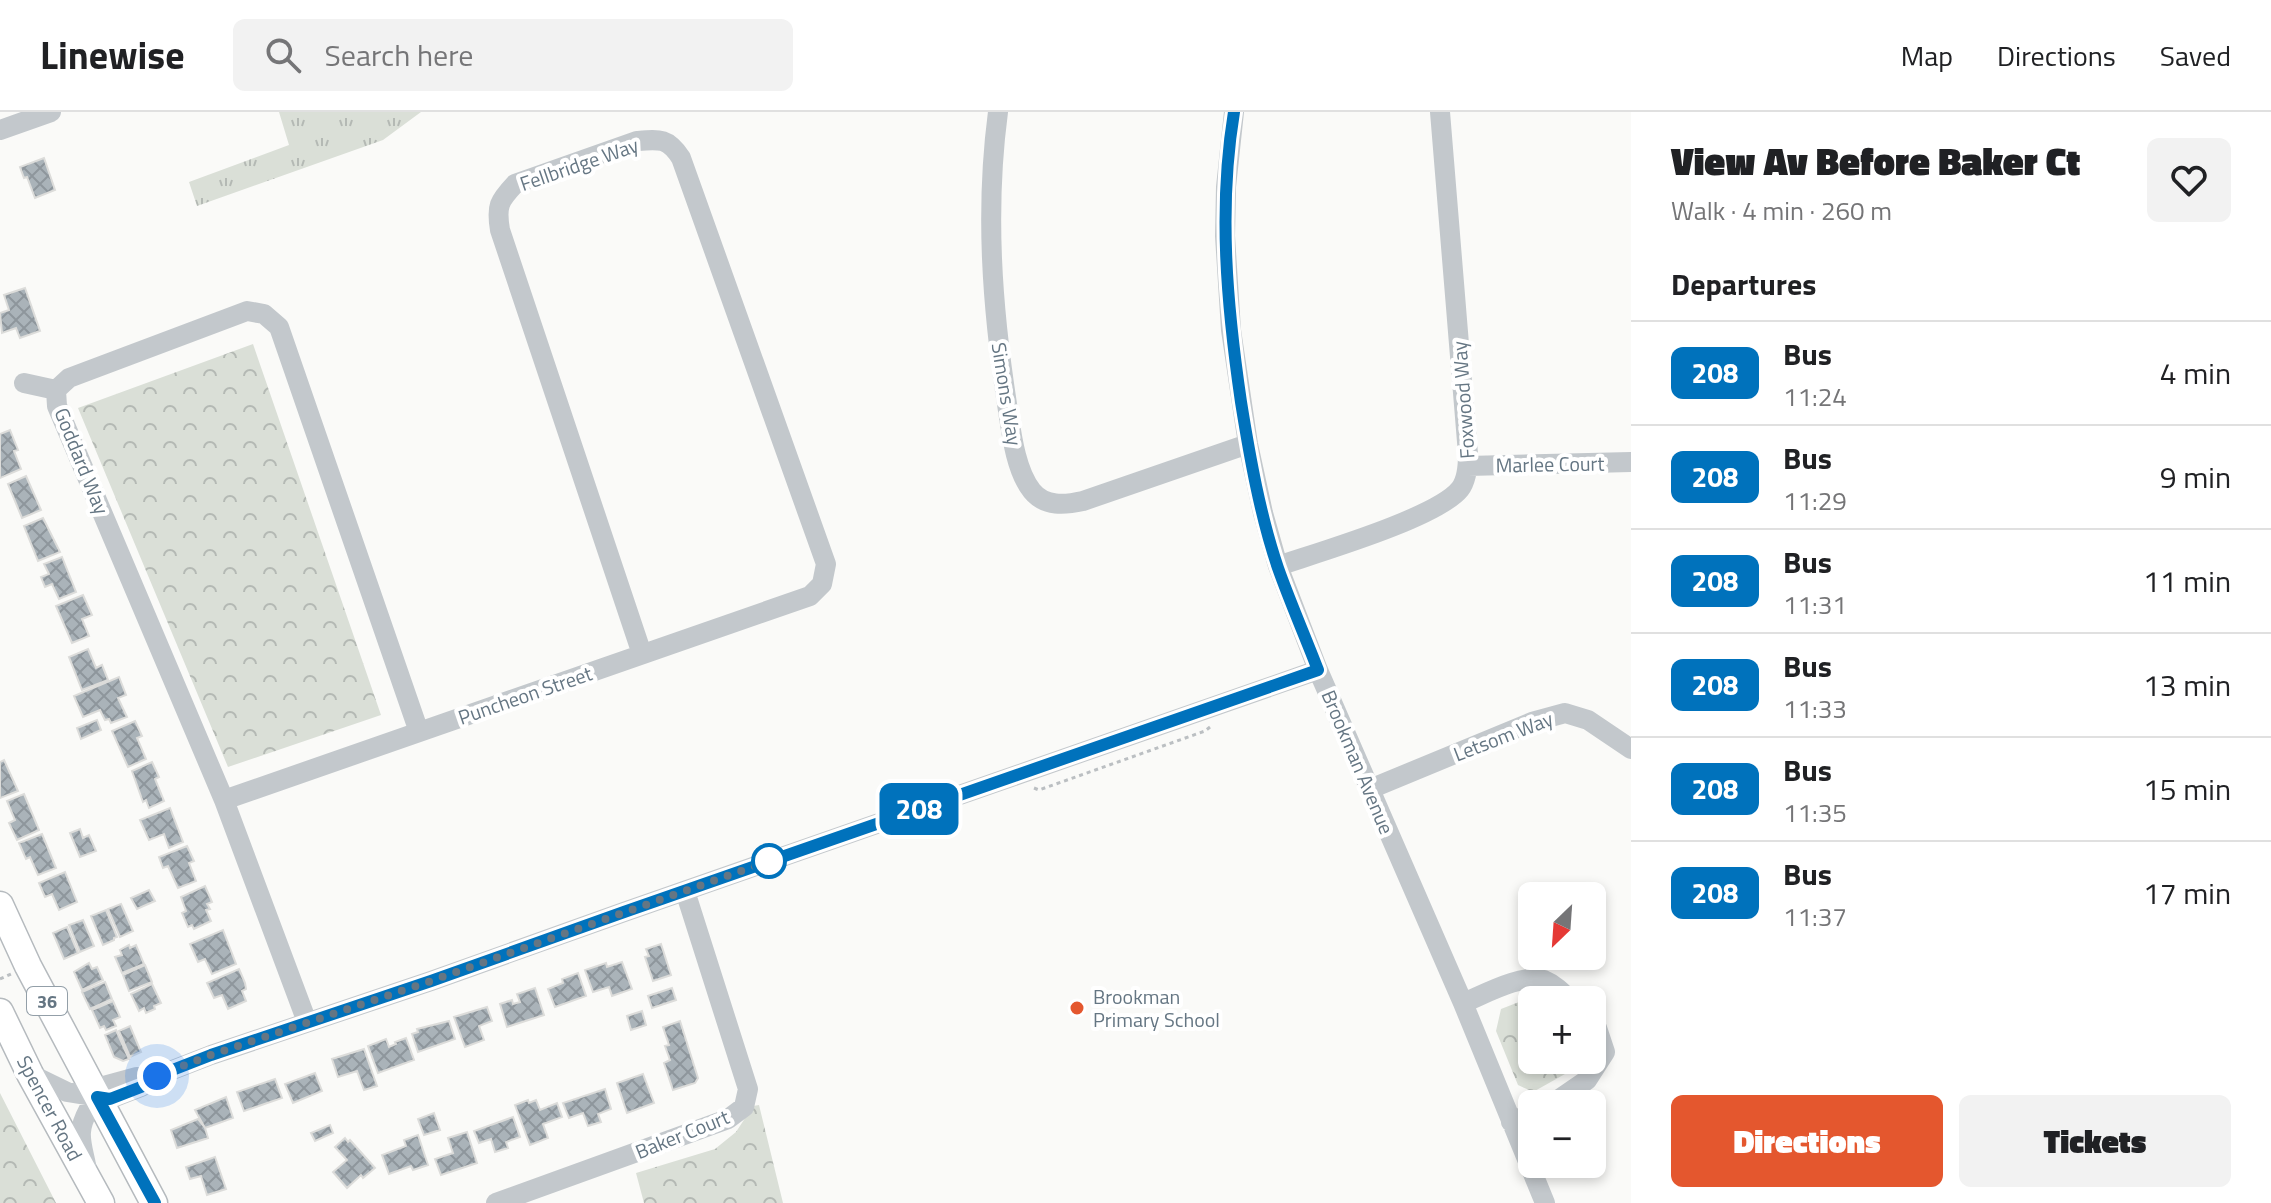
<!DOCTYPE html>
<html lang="en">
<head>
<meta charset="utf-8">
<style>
	:root { --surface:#fff; --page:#f2f2f2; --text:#202124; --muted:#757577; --line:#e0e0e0; --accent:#e4572e }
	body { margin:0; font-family:"Titillium Web",sans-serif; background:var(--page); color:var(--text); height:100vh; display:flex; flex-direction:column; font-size:30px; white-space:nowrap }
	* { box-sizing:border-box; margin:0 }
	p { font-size:26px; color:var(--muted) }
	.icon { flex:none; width:44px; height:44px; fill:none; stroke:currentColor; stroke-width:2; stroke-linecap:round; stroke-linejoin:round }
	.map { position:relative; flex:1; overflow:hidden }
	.side { display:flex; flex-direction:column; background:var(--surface); width:640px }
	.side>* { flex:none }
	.badge { padding:0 16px; border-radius:12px; font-size:28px; line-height:52px }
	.needle { width:52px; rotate:205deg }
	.fabs { position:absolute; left:1518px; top:770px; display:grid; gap:16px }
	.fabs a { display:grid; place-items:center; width:88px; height:88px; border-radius:12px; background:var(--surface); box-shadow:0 4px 12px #0003; font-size:40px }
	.you { position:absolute; width:40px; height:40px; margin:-20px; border:6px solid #fff; border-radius:50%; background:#1a73e8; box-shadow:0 0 0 12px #1a73e833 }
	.map>.badge { position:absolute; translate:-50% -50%; box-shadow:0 0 0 4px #fff }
	h2 { padding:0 40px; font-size:30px; line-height:72px }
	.round { display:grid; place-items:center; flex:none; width:84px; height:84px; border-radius:12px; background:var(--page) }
	.headline { display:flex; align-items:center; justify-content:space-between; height:136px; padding:0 40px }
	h1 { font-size:38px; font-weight:800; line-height:60px }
	.cta { display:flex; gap:16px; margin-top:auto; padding:16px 40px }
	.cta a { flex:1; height:92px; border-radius:12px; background:var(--accent); color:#fff; font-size:32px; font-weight:800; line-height:92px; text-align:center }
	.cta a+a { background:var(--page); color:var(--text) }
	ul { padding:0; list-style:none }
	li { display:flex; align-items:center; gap:24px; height:104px; padding:0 40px; border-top:2px solid var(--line) }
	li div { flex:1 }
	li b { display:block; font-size:30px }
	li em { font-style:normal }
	li .badge { min-width:88px; font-weight:700; text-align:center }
	header { display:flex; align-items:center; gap:48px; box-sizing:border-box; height:112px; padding:0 40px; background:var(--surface); border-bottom:2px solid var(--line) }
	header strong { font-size:38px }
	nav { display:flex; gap:44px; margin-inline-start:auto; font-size:28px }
	.search { width:560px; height:72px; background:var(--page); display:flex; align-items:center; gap:20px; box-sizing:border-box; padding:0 28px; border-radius:12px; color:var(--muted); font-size:30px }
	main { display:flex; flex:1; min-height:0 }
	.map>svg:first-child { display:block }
	.grass { fill:url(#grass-tufts) }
	.park { fill:url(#park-crowns) }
	.building { fill:url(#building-cross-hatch); stroke:#dcdcda; stroke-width:2 }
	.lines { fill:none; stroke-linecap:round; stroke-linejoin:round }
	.major-casing { stroke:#b5babe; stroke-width:29 }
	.path { stroke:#bbbfc2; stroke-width:3; stroke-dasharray:4 4; stroke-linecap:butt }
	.minor { stroke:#c3c8cc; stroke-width:20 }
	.major { stroke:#fff; stroke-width:26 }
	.line-casing { stroke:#fff; stroke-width:18 }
	.line { stroke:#0072bc; stroke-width:12 }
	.walk { stroke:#657683; stroke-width:8; stroke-dasharray:0 14.4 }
	.stop-dot { fill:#fff; stroke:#0072bc; stroke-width:4 }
	.poi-dot { fill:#e4572e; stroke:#fff; stroke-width:3 }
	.labels { text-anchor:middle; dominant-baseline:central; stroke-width:8; stroke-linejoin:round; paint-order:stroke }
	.shield { fill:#fff; stroke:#939fa8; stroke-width:2 }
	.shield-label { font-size:18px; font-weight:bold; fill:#657683 }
	.street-label { font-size:20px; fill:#657683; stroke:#fff }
	.poi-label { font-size:20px; fill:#657683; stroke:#fff; text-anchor:start }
</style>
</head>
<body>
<header>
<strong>Linewise</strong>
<div class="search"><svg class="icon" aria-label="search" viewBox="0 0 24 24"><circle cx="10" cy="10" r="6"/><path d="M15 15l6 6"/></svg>Search here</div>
<nav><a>Map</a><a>Directions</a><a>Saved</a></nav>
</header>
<main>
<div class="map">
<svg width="1631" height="1091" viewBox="0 0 1631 1091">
	<defs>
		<pattern id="grass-tufts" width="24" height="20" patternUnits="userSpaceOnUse" patternTransform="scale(2)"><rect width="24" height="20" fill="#dadfd7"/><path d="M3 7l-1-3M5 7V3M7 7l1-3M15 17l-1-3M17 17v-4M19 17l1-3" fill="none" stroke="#b4b9b4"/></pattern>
		<pattern id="park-crowns" width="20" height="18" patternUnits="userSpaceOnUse" patternTransform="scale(2)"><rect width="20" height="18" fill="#dadfd7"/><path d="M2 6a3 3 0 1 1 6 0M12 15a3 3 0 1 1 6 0" fill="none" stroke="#b4b9b4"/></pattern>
		<pattern id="building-cross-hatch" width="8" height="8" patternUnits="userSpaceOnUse" patternTransform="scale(2)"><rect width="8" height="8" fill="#aab3b9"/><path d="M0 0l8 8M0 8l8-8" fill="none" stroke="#8e969c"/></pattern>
	</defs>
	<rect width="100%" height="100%" fill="#fafaf8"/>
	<path class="grass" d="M 279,0 L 421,0 L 383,28 L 197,94 L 189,70 L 289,33 Z"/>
	<path class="park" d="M 253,232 L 381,603 L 228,655 L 78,296 Z
		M 1529,886 L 1534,888 L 1532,888 L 1532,948 L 1577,948 L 1565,962 L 1533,980 L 1518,973 L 1496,919 L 1501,897 Z
		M 0,981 L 56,1091 L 0,1091 Z
		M 759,993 L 783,1091 L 644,1091 L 636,1061 L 715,1037 L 736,1020 L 753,994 Z"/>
	<path class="building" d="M 44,46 L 55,78 L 35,86 L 27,65 L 24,66 L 20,55 Z
		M 25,176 L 40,219 L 20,226 L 16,216 L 2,221 L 0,201 L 9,198 L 4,183 Z
		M 10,318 L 18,338 L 14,339 L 21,357 L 0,366 L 0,322 Z
		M 26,364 L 41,398 L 22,406 L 8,372 Z
		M 43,406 L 60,440 L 38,449 L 24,414 Z
		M 62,445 L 76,480 L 59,487 L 52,472 L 45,475 L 41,465 L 49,462 L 44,452 Z
		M 83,483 L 92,503 L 82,507 L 89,524 L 72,531 L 56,494 Z
		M 88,537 L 96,556 L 102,553 L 108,568 L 82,578 L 69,545 Z
		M 119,565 L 126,583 L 118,586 L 127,605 L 111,611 L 109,607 L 105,608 L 100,598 L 83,605 L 74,584 Z
		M 97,608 L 101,618 L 81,627 L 77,616 Z
		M 135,609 L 142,624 L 137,626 L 146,647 L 128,655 L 112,619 Z
		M 4,648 L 18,679 L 0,686 L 0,650 Z
		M 152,650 L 159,665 L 155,667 L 164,689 L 149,696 L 146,688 L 143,690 L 132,659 Z
		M 24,682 L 39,718 L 17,728 L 9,711 L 15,708 L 7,689 Z
		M 170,696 L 183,730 L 169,736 L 164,722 L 149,728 L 140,708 Z
		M 80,717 L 83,726 L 89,723 L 96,739 L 80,745 L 70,721 Z
		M 42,722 L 56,756 L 38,763 L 30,745 L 26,747 L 19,731 Z
		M 187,734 L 194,749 L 189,751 L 196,769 L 178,776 L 168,754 L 163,756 L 159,745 Z
		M 65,760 L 77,790 L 59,798 L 52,782 L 45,785 L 39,771 Z
		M 205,774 L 212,790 L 207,792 L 210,797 L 206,798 L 211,809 L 194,817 L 192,813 L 188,815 L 182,801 L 186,799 L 181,785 Z
		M 149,778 L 155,789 L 137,797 L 131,786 Z
		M 121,792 L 133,819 L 120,825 L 108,797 Z
		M 106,798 L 117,825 L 114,826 L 114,828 L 103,833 L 91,804 Z
		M 83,808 L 94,834 L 80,840 L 69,813 Z
		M 67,815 L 78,841 L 64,847 L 53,821 Z
		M 223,818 L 236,852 L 212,862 L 205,847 L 198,850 L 190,832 Z
		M 661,832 L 671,863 L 653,869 L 645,845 L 649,844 L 646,837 Z
		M 129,833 L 130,836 L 136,833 L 144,852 L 122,861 L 115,845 L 122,843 L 120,838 Z
		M 622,850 L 632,877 L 612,884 L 609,875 L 593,880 L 585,858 L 606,851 L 607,855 Z
		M 89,851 L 92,857 L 97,855 L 103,868 L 82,878 L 74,860 Z
		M 145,853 L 152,870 L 129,879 L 123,863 Z
		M 239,857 L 245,871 L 246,877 L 242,879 L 246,889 L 228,897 L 222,883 L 214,886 L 207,871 Z
		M 578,861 L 586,884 L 555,895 L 548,877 L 563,871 L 562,867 Z
		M 105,870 L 112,887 L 90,897 L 82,880 Z
		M 152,872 L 161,891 L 154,894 L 155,897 L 146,901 L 144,896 L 139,899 L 131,882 Z
		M 535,876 L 544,903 L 507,915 L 500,892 L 512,888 L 513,892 L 520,890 L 517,882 Z
		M 672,876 L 676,888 L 652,896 L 648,884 Z
		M 113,889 L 120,905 L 113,908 L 116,914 L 106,918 L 104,914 L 100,916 L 92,898 Z
		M 487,895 L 492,909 L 479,914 L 484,928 L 465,935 L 454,905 Z
		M 642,899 L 646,913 L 631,918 L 627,904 Z
		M 449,909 L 455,927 L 418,940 L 412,922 L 418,920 L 417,917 Z
		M 680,909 L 698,966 L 695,971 L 673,978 L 664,951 L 670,948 L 665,934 L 669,933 L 663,915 Z
		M 130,914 L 141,940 L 130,945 L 119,919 Z
		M 116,918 L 129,947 L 123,949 L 114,945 L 105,923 Z
		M 406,926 L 414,948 L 378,961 L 368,934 L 386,927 L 389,935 L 396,932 L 395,930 Z
		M 364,937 L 377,974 L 364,978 L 357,959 L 338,965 L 332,947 Z
		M 315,961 L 322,979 L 293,991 L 285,972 Z
		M 643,962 L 654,991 L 627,1001 L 617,971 Z
		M 275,967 L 282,986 L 244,999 L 237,980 Z
		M 605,977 L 611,997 L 598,1002 L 601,1010 L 588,1014 L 583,1001 L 569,1006 L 563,991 Z
		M 226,985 L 233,1006 L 205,1016 L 195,998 Z
		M 528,988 L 529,991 L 536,988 L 540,998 L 557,991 L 562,1005 L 543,1012 L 548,1026 L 530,1033 L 515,993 Z
		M 434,1001 L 440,1018 L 424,1023 L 418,1007 Z
		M 513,1005 L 520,1025 L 506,1030 L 508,1036 L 495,1040 L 491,1027 L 479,1031 L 474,1019 Z
		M 198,1007 L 205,1016 L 208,1026 L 177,1036 L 171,1018 Z
		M 330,1013 L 333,1021 L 315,1029 L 311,1021 Z
		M 467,1020 L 477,1051 L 441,1063 L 435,1047 L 453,1041 L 448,1026 Z
		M 418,1023 L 428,1053 L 413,1058 L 411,1054 L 389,1062 L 382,1043 L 406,1034 L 404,1028 Z
		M 345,1026 L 348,1030 L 350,1028 L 375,1056 L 363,1066 L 361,1063 L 347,1076 L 333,1060 L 347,1048 L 335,1035 Z
		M 215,1045 L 226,1077 L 207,1083 L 201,1064 L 190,1067 L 186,1055 Z"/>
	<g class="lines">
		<g class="major-casing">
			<path id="major" d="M 0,793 L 28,854 L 154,1091
				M 0,900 L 30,962 L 101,1091"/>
		</g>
		<path class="path" d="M 1034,676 L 1039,678 L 1205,619 L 1210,615
			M 0,867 L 11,862"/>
		<path class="minor" d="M 998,0 C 985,98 992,195 1007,292 C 1011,318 1015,358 1032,379 C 1045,395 1065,393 1083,389 L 1248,332
			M 1234,0 L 1226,75 L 1225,124 L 1231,218 L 1248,332 L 1263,401 L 1278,454 L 1318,558 L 1463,891 L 1545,1091
			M 0,18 L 51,0
			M 24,271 L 56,278
			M 1468,354 L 1631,350
			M 1278,454 C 1316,441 1437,406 1460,377 C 1467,368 1468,353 1468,342 L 1440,0
			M 1370,677 L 1532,610 L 1565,601 L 1588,608 L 1631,637
			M 224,688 L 810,484 L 822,472 L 826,452 L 681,46 C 668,26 660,27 637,29 L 515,72 C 499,89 496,94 500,118 L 642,542
			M 1463,891 C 1483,883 1522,861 1544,868 C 1554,872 1562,880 1570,888
			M 307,910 L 224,688 L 57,294 L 56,278 L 69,266 L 247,199 L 264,202 L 279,215 L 419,620
			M 30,962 L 67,980 L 110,987 L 141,975 L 157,964 L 211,943 L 431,869 L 624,800 L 1318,558
			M 1552,992 L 1587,968 L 1605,940 L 1597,916 L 1592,911
			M 1511,1010 L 1532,1001
			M 86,1053 C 84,1042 80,1030 81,1020 C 82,1004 95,987 104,974 L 137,965
			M 496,1091 L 728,1007 L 744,995 L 748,977 L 685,779"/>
		<use href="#major" class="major"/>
	</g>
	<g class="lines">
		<g class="line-casing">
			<path id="line" d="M 155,1091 L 97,985 L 110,987 L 141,975 L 157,964 L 211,943 L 431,869 L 624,800 L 1318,558 C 1305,524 1290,490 1278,456 C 1260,403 1250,346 1241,290 C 1227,194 1218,97 1234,0"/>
		</g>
		<use href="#line" class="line"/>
		<path class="walk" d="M 157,964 L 211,943 L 431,869 L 772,748 L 769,749"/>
	</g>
	<circle class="stop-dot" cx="769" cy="749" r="16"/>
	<circle class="poi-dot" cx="1077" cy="896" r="8"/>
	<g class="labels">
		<rect class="shield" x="27" y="875" width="40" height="28" rx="6"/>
		<g class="shield-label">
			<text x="47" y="889">36</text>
		</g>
		<g class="street-label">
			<text transform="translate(579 52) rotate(-19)">Fellbridge Way</text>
			<text transform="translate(1007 282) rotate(81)">Simons Way</text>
			<text transform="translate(1463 288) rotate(-94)">Foxwood Way</text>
			<text transform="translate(82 349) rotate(68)">Goddard Way</text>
			<text transform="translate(1550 352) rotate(-1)">Marlee Court</text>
			<text transform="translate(525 583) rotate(-19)">Puncheon Street</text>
			<text transform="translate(1503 624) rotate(-21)">Letsom Way</text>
			<text transform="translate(1358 650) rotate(67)">Brookman Avenue</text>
			<text transform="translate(50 996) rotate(62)">Spencer Road</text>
			<text transform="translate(682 1022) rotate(-22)">Baker Court</text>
		</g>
		<g class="poi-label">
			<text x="1093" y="884">Brookman<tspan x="1093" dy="23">Primary School</tspan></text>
		</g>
	</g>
</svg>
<div class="fabs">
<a><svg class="needle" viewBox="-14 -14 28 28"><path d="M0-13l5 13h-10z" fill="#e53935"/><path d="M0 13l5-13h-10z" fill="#757577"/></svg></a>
<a>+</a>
<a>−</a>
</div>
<div class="you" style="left:157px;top:964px"></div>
<b class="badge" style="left:919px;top:697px;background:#0072bc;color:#fff">208</b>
</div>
<section class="side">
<div class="headline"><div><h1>View Av Before Baker Ct</h1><p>Walk · 4 min · 260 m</p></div><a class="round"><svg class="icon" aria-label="heart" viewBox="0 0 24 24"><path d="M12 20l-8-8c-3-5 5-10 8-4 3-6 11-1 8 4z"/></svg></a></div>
<h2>Departures</h2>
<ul>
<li><span class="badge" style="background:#0072bc;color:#fff">208</span><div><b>Bus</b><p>11:24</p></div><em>4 min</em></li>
<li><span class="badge" style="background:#0072bc;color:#fff">208</span><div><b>Bus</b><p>11:29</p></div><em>9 min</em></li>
<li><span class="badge" style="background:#0072bc;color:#fff">208</span><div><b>Bus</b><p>11:31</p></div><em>11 min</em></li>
<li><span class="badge" style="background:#0072bc;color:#fff">208</span><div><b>Bus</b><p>11:33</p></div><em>13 min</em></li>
<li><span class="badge" style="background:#0072bc;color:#fff">208</span><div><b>Bus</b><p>11:35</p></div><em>15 min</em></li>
<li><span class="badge" style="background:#0072bc;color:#fff">208</span><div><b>Bus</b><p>11:37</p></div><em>17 min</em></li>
</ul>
<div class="cta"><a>Directions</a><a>Tickets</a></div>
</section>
</main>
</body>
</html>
